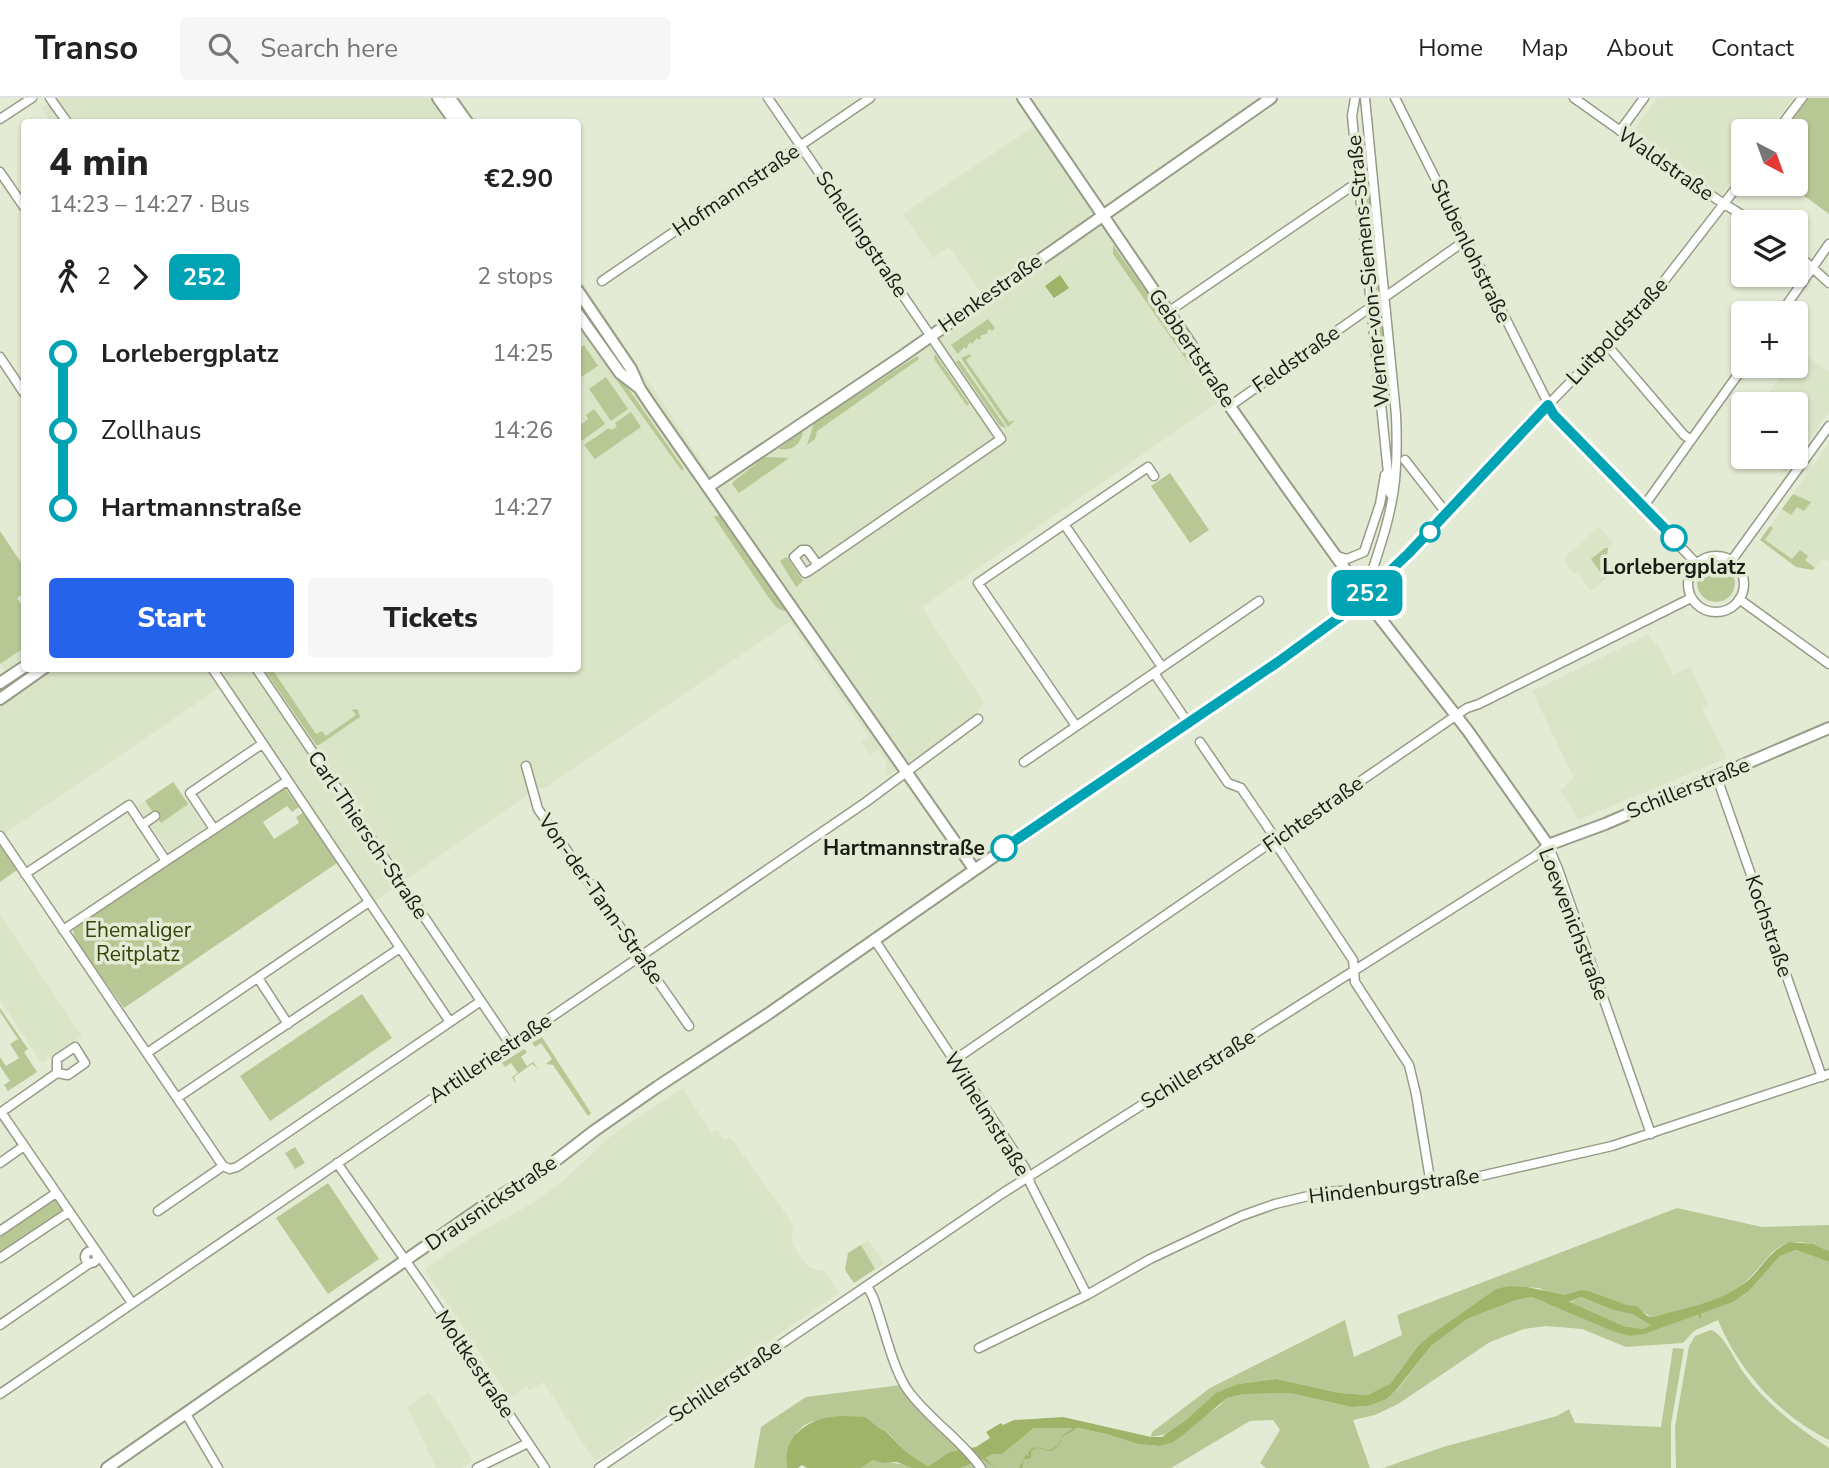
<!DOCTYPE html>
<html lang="en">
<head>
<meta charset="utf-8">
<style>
	:root { --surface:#fff; --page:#f6f6f6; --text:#222; --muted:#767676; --line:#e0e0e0; --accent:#2563eb }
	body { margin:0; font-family:"Nunito Sans",sans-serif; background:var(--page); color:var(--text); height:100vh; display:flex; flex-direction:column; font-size:26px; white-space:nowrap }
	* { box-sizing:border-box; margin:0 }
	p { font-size:23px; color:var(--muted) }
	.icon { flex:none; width:38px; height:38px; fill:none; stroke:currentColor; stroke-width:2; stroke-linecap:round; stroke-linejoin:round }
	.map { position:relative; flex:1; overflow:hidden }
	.details { position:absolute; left:21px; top:21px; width:560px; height:553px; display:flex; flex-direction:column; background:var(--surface); border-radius:7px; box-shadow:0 2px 5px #0004 }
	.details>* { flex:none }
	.badge { padding:0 14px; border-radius:10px; font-size:24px; line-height:46px }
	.needle { width:46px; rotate:139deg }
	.fabs { position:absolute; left:1731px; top:21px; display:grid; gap:14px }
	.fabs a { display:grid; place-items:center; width:77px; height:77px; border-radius:7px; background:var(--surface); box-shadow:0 2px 5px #0004; font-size:35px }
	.map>.badge { position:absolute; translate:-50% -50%; box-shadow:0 0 0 4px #fff }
	.legs { display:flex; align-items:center; gap:10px; height:77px; padding:0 28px; font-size:23px }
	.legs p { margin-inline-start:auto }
	.headline { display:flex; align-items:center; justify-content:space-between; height:119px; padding:0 28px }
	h1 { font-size:38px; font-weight:800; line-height:52px }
	.cta { display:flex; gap:14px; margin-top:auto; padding:14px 28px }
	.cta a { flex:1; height:80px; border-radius:7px; background:var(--accent); color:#fff; font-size:28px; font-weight:800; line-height:80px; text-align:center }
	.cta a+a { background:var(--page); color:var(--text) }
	ul { padding:0 28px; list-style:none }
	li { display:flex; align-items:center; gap:24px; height:77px; font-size:26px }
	li i { display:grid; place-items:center; width:10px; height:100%; margin:0 9px; background:currentColor }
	li i::after { content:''; width:18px; height:18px; margin:-9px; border:5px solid; border-radius:50%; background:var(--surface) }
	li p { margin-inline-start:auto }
	li:first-child i { background:linear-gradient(#0000 50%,currentColor 0) }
	li:last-child i { background:linear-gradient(currentColor 50%,#0000 0) }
	header { display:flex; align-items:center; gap:42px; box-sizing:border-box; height:98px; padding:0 35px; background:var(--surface); border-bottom:2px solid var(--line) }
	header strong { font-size:33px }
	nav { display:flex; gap:38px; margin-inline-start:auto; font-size:24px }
	.search { width:490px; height:63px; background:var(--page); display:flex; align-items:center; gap:18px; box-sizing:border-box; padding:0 24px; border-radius:7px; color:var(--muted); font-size:26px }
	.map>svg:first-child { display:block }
	.built { fill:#dae4c6 }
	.green { fill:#b8c895 }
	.water { fill:#9fb468; fill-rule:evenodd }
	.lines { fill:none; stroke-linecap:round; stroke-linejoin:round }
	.stream { stroke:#9fb468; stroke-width:2.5 }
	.street-casing { stroke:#959c87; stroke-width:11 }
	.secondary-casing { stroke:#959c87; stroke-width:14 }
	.street { stroke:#fff; stroke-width:8 }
	.secondary { stroke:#fff; stroke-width:10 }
	.line-1-casing { stroke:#fff; stroke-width:16 }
	.line-1 { stroke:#00a3b4; stroke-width:10 }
	.stop-1-dot { fill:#fff; stroke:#00a3b4; stroke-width:3.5 }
	.labels { text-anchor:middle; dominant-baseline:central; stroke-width:7; stroke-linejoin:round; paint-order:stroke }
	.street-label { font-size:21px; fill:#1a1d15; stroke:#e4ebd5 }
	.stop-label { font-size:21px; font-weight:bold; fill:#1a1d15; stroke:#e4ebd5 }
	.park-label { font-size:21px; fill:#364309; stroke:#e4ebd5 }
</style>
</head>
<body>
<header>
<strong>Transo</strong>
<div class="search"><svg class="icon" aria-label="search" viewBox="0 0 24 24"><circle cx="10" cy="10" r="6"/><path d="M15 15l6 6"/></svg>Search here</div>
<nav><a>Home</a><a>Map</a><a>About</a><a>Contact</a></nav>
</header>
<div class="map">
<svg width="1829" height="1370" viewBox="0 0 1829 1370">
	<rect width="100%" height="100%" fill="#e4ebd5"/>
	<path class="built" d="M 56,0 L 452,0 L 469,24 L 51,24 L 41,10 Z
		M 1657,0 L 1793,0 L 1768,33 L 1743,33 L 1743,68 L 1721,97 L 1634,32 Z
		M 1039,25 L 1221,302 L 922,509 L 984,605 L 972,623 L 905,669 L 885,678 L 886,663 L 878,652 L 870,657 L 862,646 L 861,645 L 869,639 L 790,524 L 545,690 L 536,691 L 375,803 L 337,765 L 304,714 L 284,689 L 287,683 L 222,588 L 0,739 L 0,593 L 13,584 L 0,566 L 24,550 L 24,570 L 578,570 L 578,178 L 715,383 L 984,199 L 949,149 L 933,160 L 903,116 Z
		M 1803,257 L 1807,258 L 1829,274 L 1829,314 L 1785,375 L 1763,359 L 1796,359 L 1796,306 L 1760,306 L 1785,272 L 1790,268 L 1796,268 L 1796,263 Z
		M 1829,345 L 1829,464 L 1823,460 L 1813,472 L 1796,469 L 1760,442 Z
		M 1599,429 L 1613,445 L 1608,450 L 1607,480 L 1591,493 L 1578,475 L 1575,476 L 1565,465 L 1567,462 L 1565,459 Z
		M 1648,537 L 1660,551 L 1673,577 L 1690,569 L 1709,607 L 1702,611 L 1727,660 L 1578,722 L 1560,692 L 1574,680 L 1532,593 Z
		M 174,683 L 205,729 L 169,754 L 137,708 Z
		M 0,816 L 82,938 L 42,965 L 0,902 Z
		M 683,990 L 711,1034 L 717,1032 L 725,1042 L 730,1039 L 781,1109 L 793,1128 L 791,1145 L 808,1169 L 826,1174 L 839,1195 L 595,1363 L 543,1284 L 530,1293 L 526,1289 L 510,1300 L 426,1174 L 426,1170 L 481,1133 L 526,1109 L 561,1085 L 612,1037 Z
		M 868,1142 L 885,1165 L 854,1185 L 845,1172 L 848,1155 Z
		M 429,1294 L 459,1338 L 473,1364 L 460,1370 L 436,1370 L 407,1309 Z"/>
	<path class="green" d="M 1807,0 L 1829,0 L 1829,116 L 1788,86 L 1796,86 L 1796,33 L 1783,33 Z
		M 1362,85 L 1369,89 L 1380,190 L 1376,193 L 1373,192 Z
		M 1113,147 L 1183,246 L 1190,267 L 1113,156 Z
		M 1379,214 L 1383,216 L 1387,261 L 1380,257 L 1377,216 Z
		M 988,221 L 995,230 L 992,233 L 990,231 L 987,233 L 988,235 L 980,238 L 981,240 L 979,242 L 977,240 L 972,246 L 970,244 L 966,251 L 964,249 L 958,256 L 951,247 Z
		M 584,247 L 598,268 L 581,279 L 578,273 L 578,251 Z
		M 935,256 L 937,259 L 969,306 L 967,308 L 934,261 Z
		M 970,256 L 971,258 L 966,262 L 1009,324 L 1015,322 L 1008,329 L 961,260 Z
		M 917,258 L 919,261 L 817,333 L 815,341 L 807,347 L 814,325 Z
		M 959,262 L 1005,328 L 1006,330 L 1000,328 L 956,264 Z
		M 605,266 L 628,290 L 684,371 L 682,373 Z
		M 606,279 L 628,311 L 611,323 L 589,291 Z
		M 594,311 L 605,326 L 580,344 L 578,338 L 581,335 L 578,329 L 588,321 L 586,317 Z
		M 631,314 L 641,329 L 595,361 L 584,347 L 609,330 L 611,332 L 617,329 L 615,325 Z
		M 801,334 L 803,335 C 799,348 792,353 778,351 Z
		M 765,359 L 789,360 L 739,395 L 732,386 L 734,383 Z
		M 1170,375 L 1209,432 L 1190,445 L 1151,388 Z
		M 1793,396 L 1811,404 L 1804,413 L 1797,409 L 1791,417 L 1782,411 Z
		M 719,417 L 787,512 L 784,513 L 777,510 L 769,500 L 714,419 Z
		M 1770,428 L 1773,430 L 1765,442 L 1792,461 L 1800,452 L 1808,458 L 1805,462 L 1815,470 L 1813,472 L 1796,469 L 1760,442 Z
		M 0,433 L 24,469 L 24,495 L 17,500 L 24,511 L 24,550 L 0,566 Z
		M 1605,450 L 1608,450 L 1605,481 L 1591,461 Z
		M 787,459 L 803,483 L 796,489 L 780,463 Z
		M1697 485a19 19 0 1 1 38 0a19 19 0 1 1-38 0Z
		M 264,571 L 272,571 L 316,636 L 322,633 L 326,638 L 356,617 L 352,612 L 355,611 L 358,612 L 360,619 L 319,647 L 316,647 Z
		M 173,684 L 188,706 L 161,725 L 145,703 Z
		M 284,689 L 299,709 L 292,714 L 287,708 L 263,724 L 274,741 L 299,725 L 296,719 L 304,714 L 337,765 L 124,910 L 76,843 L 73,833 L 75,829 Z
		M 0,747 L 17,772 L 0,784 Z
		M 362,896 L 392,940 L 270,1023 L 240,978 Z
		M 0,910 L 28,951 L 24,954 L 37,974 L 8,993 L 4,987 L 10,983 L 0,968 L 0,959 L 6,968 L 19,960 L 10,946 L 18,941 L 0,914 Z
		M 542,939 L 591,1015 L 588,1018 L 553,967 L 546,966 L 552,961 L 541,945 L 535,949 L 532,945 Z
		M 524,951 L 527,954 L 521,959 L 527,968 L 533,964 L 538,971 L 532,966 L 514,979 L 516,986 L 512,979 L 518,975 L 511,965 L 505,969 L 502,965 Z
		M 295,1049 L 305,1065 L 295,1071 L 285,1055 Z
		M 328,1085 L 379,1161 L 328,1196 L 276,1120 Z
		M 54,1099 L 64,1114 L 0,1157 L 0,1136 Z
		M 1677,1110 L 1762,1129 L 1829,1127 L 1829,1153 C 1768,1125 1773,1170 1731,1194 C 1708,1207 1680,1211 1654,1219 C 1643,1217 1638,1207 1627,1207 L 1580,1192 L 1564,1197 L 1551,1196 L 1539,1190 L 1509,1188 L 1418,1248 L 1390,1286 L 1379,1293 L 1368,1297 L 1340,1295 L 1276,1281 L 1238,1286 L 1168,1336 L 1151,1339 L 1152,1334 L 1210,1290 L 1345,1222 L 1354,1259 L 1402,1237 L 1397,1217 Z
		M 861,1147 L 875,1171 L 854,1185 L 845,1172 L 848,1155 Z
		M 1796,1152 L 1829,1164 L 1829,1342 C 1781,1319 1738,1272 1718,1222 L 1694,1233 L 1683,1245 L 1626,1249 L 1582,1231 L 1546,1228 L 1524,1231 L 1490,1244 L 1398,1306 L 1375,1317 L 1353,1322 L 1370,1370 L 1266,1370 L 1260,1365 L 1280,1332 L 1273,1322 L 1250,1323 L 1171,1370 L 960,1370 L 993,1356 L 1002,1356 L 1034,1330 L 1075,1330 L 1106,1336 L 1138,1346 L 1159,1348 L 1218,1309 L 1227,1300 L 1244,1296 L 1290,1295 L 1351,1309 L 1368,1308 L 1397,1292 L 1431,1248 L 1467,1221 L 1516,1202 L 1532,1199 L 1629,1238 L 1733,1204 L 1749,1193 L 1780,1158 Z
		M 1581,1199 L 1613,1212 L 1632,1216 L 1653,1227 L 1643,1231 L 1624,1228 L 1569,1205 Z
		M 1711,1232 C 1723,1235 1736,1264 1743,1274 C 1766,1306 1797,1329 1829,1350 L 1829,1370 L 1676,1370 L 1675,1329 L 1689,1248 L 1695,1238 Z
		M 1673,1250 L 1684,1251 L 1671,1326 L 1671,1370 L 1383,1370 L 1443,1349 L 1557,1318 L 1569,1311 L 1575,1325 L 1661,1329 Z
		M 901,1287 L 967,1350 L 940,1360 L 928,1368 C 911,1359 899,1348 887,1333 L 878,1331 L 864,1319 L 811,1324 L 803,1328 L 797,1334 L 786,1365 L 787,1370 L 754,1370 L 761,1329 L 806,1299 Z
		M 873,1362 C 887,1366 899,1363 912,1370 L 861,1370 Z"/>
	<path class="water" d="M 1060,177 L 1069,190 L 1054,200 L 1045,188 Z
		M 1790,1144 L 1813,1146 L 1829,1153 L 1829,1164 L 1796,1152 L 1780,1158 L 1749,1193 L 1733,1204 L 1644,1236 L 1629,1238 L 1610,1232 L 1532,1199 L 1516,1202 L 1467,1221 L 1431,1248 L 1397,1291 L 1386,1301 L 1368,1308 L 1351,1309 L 1290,1295 L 1244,1296 L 1227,1300 L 1184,1336 L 1173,1344 L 1159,1348 L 1138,1346 L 1106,1336 L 1077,1330 L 1062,1339 L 1059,1347 L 1051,1353 L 1037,1350 L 1031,1353 L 1031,1360 L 1024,1361 L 1022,1370 L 1019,1370 L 1026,1357 L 1030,1358 L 1028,1355 C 1035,1345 1042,1352 1050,1352 L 1058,1347 L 1062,1338 L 1073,1330 L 1034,1330 L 1002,1356 L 993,1356 L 985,1360 L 995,1370 L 983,1361 L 960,1370 L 912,1370 L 897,1364 L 883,1365 L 873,1362 L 861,1370 L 807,1370 L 802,1367 L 798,1370 L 787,1370 C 781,1333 816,1317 847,1318 C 852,1319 859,1318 864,1319 C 873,1323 876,1331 886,1333 C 899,1348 911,1359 928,1368 L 950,1354 L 976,1349 L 990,1340 L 986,1334 L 1001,1325 L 1003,1327 L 1014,1322 L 1063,1319 L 1151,1339 L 1162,1339 L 1185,1323 L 1216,1295 L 1238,1286 L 1276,1281 L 1340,1295 L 1368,1297 L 1390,1286 L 1418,1248 L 1431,1237 L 1496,1191 L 1509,1188 L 1527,1189 L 1564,1197 L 1580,1192 L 1588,1193 L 1627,1207 L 1637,1208 L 1647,1218 L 1654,1219 C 1686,1209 1719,1205 1746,1184 C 1762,1171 1769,1152 1790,1144 ZM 1581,1199 L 1613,1212 L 1632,1216 L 1651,1227 L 1643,1231 L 1624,1228 L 1569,1204 Z"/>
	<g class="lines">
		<path class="stream" d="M 1699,1215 L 1700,1219"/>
		<g class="street-casing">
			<path id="street" d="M 50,0 L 67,24
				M 768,0 L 1001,341 L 809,473 L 805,475 L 794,459 L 802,452 L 807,452 L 818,467
				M 1355,0 L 1352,18 L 1390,395
				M 1395,0 L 1554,317 L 1696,465
				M 1574,0 L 1715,100 L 1753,124
				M 0,21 L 32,0
				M 1620,33 L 1644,0
				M 1777,33 L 1802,0
				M 0,74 L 24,109
				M 1796,155 L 1829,185
				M 602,183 L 870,0
				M 1168,214 L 1358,84
				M 1781,215 L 1829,146
				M 1607,247 L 1684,337 L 1691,342
				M 0,259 L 24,295
				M 1230,308 L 1466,142
				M 1405,362 L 1447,416
				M 1644,408 L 1744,268
				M 1064,426 L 1162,569
				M1688 486a28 28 0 1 1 56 0a28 28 0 1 1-56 0Z
				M 1337,458 L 1347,461 L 1364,454 L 1380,406 L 1385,377
				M 1732,462 L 1829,328
				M 1364,498 L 1409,455 L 1548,307 L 1647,205 L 1743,81
				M 1364,498 C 1376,460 1391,422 1395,382 C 1397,361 1397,339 1396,317 L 1365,0
				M 1739,501 L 1829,566
				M 212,570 L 450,924
				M 256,570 L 510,946
				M 1154,575 L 1188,625
				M 1076,628 L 978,485 L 1148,369 L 1154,378
				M 1200,644 L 1228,685 L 1241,690 L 1271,734 L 1274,743 L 1353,862 L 1355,884 L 1409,967 L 1416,996 L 1431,1087
				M 1024,664 L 1259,503
				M 526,668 L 538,711 L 689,928
				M 1716,677 L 1822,979
				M 142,727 L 155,718
				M 214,731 L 190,695 L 262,646
				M 0,738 L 223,1068
				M 166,763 L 287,683
				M 25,776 L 129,707 L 166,763 L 63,832
				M 874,841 L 1025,1070 L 1031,1087 L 1087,1197
				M 258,880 L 288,926
				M 75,949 L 85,965 L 68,977 L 57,975 L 57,961 Z
				M 147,955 L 369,804
				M 953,963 L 1467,610 L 1479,606 L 1691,500
				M 177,1000 L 400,850
				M 1,1014 L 132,1205
				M 0,1015 L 57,975
				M 0,1065 L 24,1048
				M 337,1065 L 422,1186 L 545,1370
				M 223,1068 L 230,1071 L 237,1069 L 481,903
				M 158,1113 L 223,1068
				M 0,1133 L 56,1095
				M85 1159a6 6 0 1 1 12 0a6 6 0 1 1-12 0Z
				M 0,1160 L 69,1114
				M 867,1188 L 873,1199 C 883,1225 892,1269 907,1291 C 928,1321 960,1340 981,1370
				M 0,1227 L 90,1165
				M 979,1250 L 1087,1197 L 1150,1161 L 1241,1118 L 1275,1106 L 1325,1094 L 1431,1087 L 1463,1082 L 1612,1048 L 1829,976
				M 0,1296 L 866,704 L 978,621
				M 186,1316 L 218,1370
				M 477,1370 L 528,1345
				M 599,1370 L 1003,1095 L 1535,758 L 1548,747 L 1558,771 L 1651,1036"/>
		</g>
		<g class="secondary-casing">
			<path id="secondary" d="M 438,0 L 455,24
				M 450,0 L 467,24
				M 1023,0 L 1191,247 L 1203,270 L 1285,387 L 1380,520 L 1468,633 L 1548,747 L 1605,726 L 1829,630
				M 578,193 L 631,271 L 640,291 L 652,309 L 974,771
				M 578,216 L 620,275 L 638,289
				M 708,389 L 901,259 L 1271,0
				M 0,585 L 24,569
				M 0,601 L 44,570
				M 107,1370 L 482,1109 L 546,1070 L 594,1033 L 657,989 L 768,916 L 1125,667 L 1278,564 L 1337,521 L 1364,498"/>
		</g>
		<use href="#street" class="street"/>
		<use href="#secondary" class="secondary"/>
	</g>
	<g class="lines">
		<g class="line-1-casing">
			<path id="line-1" d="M 1004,750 L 1278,564 L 1348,513 L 1409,455 L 1548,307 L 1554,317 L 1674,440"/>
		</g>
		<use href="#line-1" class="line-1"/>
	</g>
	<g class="stop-1-dot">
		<circle cx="1430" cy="434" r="9"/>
		<circle cx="1674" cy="440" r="12"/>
		<circle cx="1004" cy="750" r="12"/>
	</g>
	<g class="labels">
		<g class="street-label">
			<text transform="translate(1666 66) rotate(35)">Waldstraße</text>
			<text transform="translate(736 92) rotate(-34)">Hofmannstraße</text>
			<text transform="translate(862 136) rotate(56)">Schellingstraße</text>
			<text transform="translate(1471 153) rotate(64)">Stubenlohstraße</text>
			<text transform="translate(1368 173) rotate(-96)">Werner-von-Siemens-Straße</text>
			<text transform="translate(990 195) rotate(-35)">Henkestraße</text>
			<text transform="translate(1617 233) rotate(-47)">Luitpoldstraße</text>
			<text transform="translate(1192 250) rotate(56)">Gebbertstraße</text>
			<text transform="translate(1296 261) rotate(-35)">Feldstraße</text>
			<text transform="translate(1688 690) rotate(-22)">Schillerstraße</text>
			<text transform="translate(1313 716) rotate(-35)">Fichtestraße</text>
			<text transform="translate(368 737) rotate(56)">Carl-Thiersch-Straße</text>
			<text transform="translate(601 801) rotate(55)">Von-der-Tann-Straße</text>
			<text transform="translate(1574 826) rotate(69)">Loewenichstraße</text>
			<text transform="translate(1769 828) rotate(71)">Kochstraße</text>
			<text transform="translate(490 960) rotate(-34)">Artilleriestraße</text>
			<text transform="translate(1198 971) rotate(-32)">Schillerstraße</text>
			<text transform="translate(987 1016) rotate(58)">Wilhelmstraße</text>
			<text transform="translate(1394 1088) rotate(-7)">Hindenburgstraße</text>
			<text transform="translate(491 1105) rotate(-34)">Drausnickstraße</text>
			<text transform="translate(475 1266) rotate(56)">Moltkestraße</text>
			<text transform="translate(725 1283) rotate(-34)">Schillerstraße</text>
		</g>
		<g class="stop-label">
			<text x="1674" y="469">Lorlebergplatz</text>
			<text x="985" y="750" text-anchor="end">Hartmannstraße</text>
		</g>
		<g class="park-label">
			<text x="138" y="832">Ehemaliger<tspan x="138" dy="24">Reitplatz</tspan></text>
		</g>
	</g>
</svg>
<div class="fabs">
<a><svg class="needle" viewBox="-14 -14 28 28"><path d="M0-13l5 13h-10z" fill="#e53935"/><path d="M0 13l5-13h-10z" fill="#767676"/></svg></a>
<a><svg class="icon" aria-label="layers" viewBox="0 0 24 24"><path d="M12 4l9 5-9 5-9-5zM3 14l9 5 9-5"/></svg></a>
<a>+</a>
<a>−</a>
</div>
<b class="badge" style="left:1367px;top:495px;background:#00a3b4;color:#fff">252</b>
<section class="details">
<div class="headline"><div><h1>4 min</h1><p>14:23 – 14:27 · Bus</p></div><b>€2.90</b></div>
<div class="legs"><svg class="icon" aria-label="walk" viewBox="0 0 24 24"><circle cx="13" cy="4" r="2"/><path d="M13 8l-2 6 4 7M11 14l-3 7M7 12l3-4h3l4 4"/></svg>2<svg class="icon" aria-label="forward" viewBox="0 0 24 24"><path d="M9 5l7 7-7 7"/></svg><b class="badge" style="background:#00a3b4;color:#fff">252</b><p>2 stops</p></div>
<ul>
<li><i style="color:#00a3b4"></i><b>Lorlebergplatz</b><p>14:25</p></li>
<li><i style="color:#00a3b4"></i><span>Zollhaus</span><p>14:26</p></li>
<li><i style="color:#00a3b4"></i><b>Hartmannstraße</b><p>14:27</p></li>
</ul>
<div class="cta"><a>Start</a><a>Tickets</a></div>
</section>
</div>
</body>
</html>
